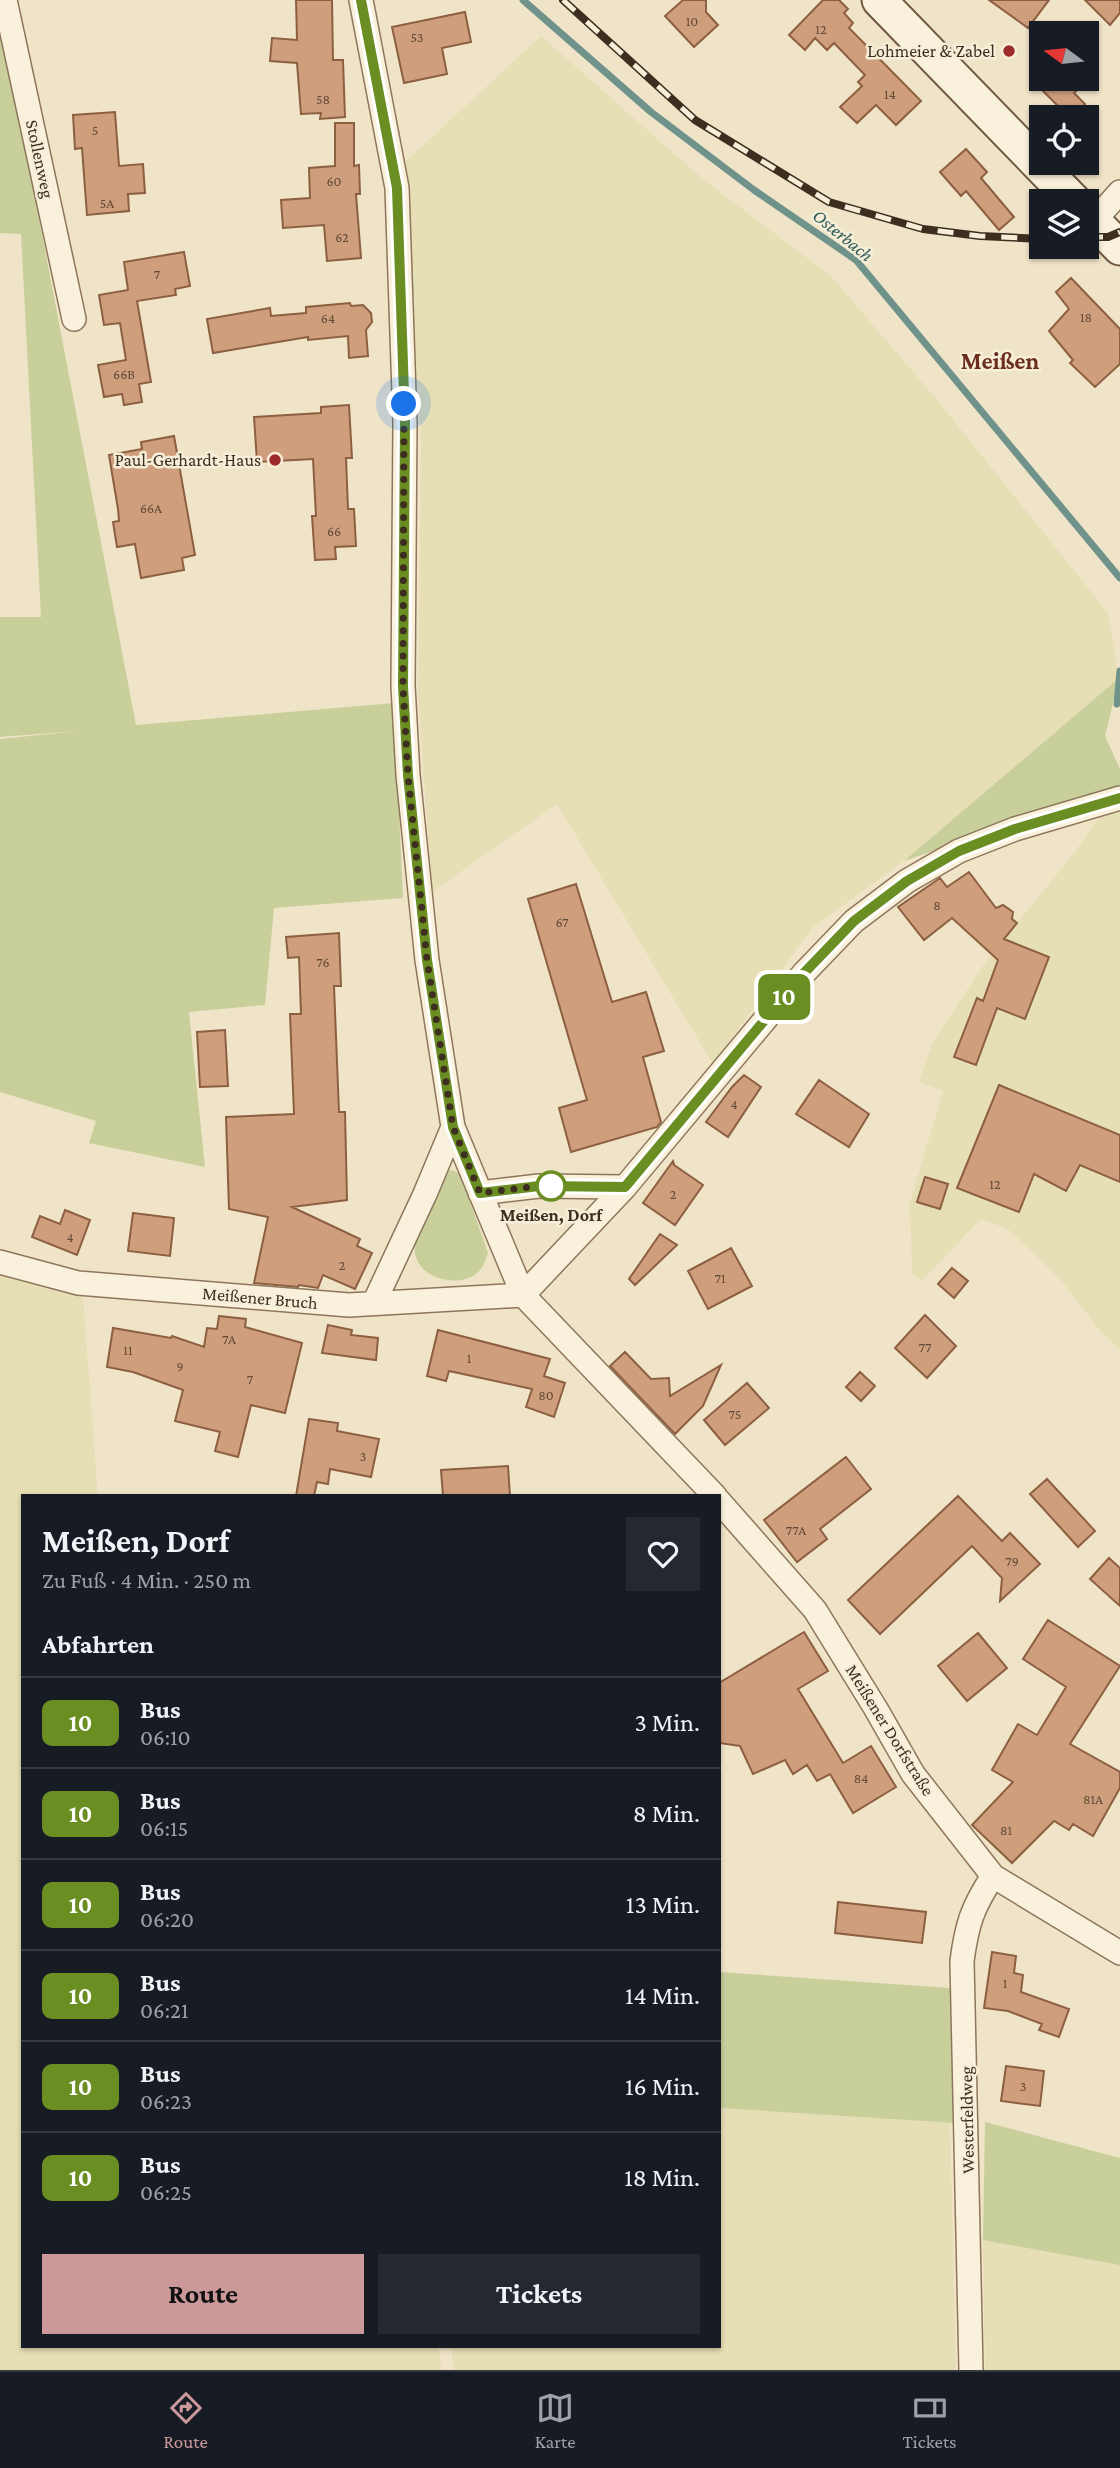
<!DOCTYPE html>
<html lang="de">
<head>
<meta charset="utf-8">
<style>
	:root { --surface:#171b24; --page:#242831; --text:#f1f3f6; --muted:#9ea1a6; --line:#363941; --accent:#cc999b }
	body { margin:0; font-family:"Crimson Pro",serif; background:var(--page); color:var(--text); height:100vh; display:flex; flex-direction:column; font-size:26px; white-space:nowrap }
	* { box-sizing:border-box; margin:0 }
	p { font-size:23px; color:var(--muted) }
	.icon { flex:none; width:38px; height:38px; fill:none; stroke:currentColor; stroke-width:2; stroke-linecap:round; stroke-linejoin:round }
	.map { position:relative; flex:1; overflow:hidden }
	.sheet { position:absolute; left:21px; top:1494px; width:700px; height:854px; display:flex; flex-direction:column; background:var(--surface); border-radius:0px; box-shadow:0 2px 5px #0004 }
	.sheet>* { flex:none }
	.badge { padding:0 14px; border-radius:10px; font-size:24px; line-height:46px }
	.needle { width:46px; rotate:285deg }
	.fabs { position:absolute; left:1029px; top:21px; display:grid; gap:14px }
	.fabs a { display:grid; place-items:center; width:70px; height:70px; border-radius:0px; background:var(--surface); box-shadow:0 2px 5px #0004; font-size:35px }
	.you { position:absolute; width:35px; height:35px; margin:-18px; border:5px solid #fff; border-radius:50%; background:#1a73e8; box-shadow:0 0 0 10px #1a73e833 }
	.map>.badge { position:absolute; translate:-50% -50%; box-shadow:0 0 0 4px #fff }
	h2 { padding:0 21px; font-size:26px; line-height:63px }
	.round { display:grid; place-items:center; flex:none; width:74px; height:74px; border-radius:0px; background:var(--page) }
	.headline { display:flex; align-items:center; justify-content:space-between; height:119px; padding:0 21px }
	h1 { font-size:33px; font-weight:700; line-height:52px }
	.primary-button { display:flex; gap:14px; margin-top:auto; padding:14px 21px }
	.primary-button a { flex:1; height:80px; border-radius:0px; background:var(--accent); color:#111; font-size:28px; font-weight:700; line-height:80px; text-align:center }
	.primary-button a+a { background:var(--page); color:var(--text) }
	ul { padding:0; list-style:none }
	li { display:flex; align-items:center; gap:21px; height:91px; padding:0 21px; border-top:2px solid var(--line) }
	li div { flex:1 }
	li b { display:block; font-size:26px }
	li em { font-style:normal }
	li .badge { min-width:77px; font-weight:700; text-align:center }
	.tab-bar { display:flex; justify-content:space-around; align-items:center; height:98px; border-top:2px solid var(--line); background:var(--surface); font-size:19px; color:var(--muted) }
	.tab-bar a { display:grid; justify-items:center; gap:4px }
	.tab-bar .on { color:var(--accent) }
	.map>svg:first-child { display:block }
	.farmland { fill:#e6deb5 }
	.green { fill:#c9cf9b }
	.lines { fill:none; stroke-linecap:round; stroke-linejoin:round }
	.stream { stroke:#6f938a; stroke-width:7 }
	.building { fill:#cf9f7d; stroke:#8d5f41; stroke-width:2 }
	.street-casing { stroke:#8d765c; stroke-width:26 }
	.secondary-casing { stroke:#6f573f; stroke-width:37 }
	.street { stroke:#faf1dc; stroke-width:23 }
	.secondary { stroke:#faf1dc; stroke-width:33 }
	.rail-casing { stroke:#3d2e20; stroke-width:8 }
	.rail { stroke:#f7eed8; stroke-width:5; stroke-dasharray:16; stroke-linecap:butt }
	.line-casing { stroke:#fff; stroke-width:16 }
	.line { stroke:#6b8e23; stroke-width:10 }
	.walk { stroke:#3d2e20; stroke-width:7; stroke-dasharray:0 12.6 }
	.poi-dot { fill:#9e2a2b; stroke:#f7eed8; stroke-width:2.5 }
	.stop-dot { fill:#fff; stroke:#6b8e23; stroke-width:3.5 }
	.labels { text-anchor:middle; dominant-baseline:central; stroke-width:5; stroke-linejoin:round; paint-order:stroke }
	.number-label { font-size:14px; fill:#624a37 }
	.poi-label { font-size:18px; fill:#3d2e20; stroke:#f7eed8; text-anchor:end }
	.street-label { font-size:18px; fill:#3d2e20; stroke:#f7eed8 }
	.stop-label { font-size:18px; font-weight:bold; fill:#3d2e20; stroke:#f7eed8 }
	.water-label { font-size:19px; font-style:italic; fill:#2f5d5a; stroke:#f7eed8 }
	.district-label { font-size:24px; font-weight:bold; fill:#6b2e1e; stroke:#f7eed8 }
</style>
</head>
<body>
<div class="map">
<svg width="1120" height="2370" viewBox="0 0 1120 2370">
	<rect width="100%" height="100%" fill="#f0e4c8"/>
	<path class="farmland" d="M 541,36 L 704,180 L 831,276 L 938,401 L 1108,613 L 1119,678 L 904,861 L 812,928 L 713,1064 L 557,804 L 432,892 L 418,694 L 421,442 L 403,164 Z
		M 1120,809 L 1120,1350 L 1101,1332 L 1060,1279 L 1008,1229 L 981,1219 L 922,1281 L 912,1273 L 910,1202 L 943,1091 L 919,1082 L 933,1042 L 982,967 L 1074,853 L 1102,813 Z
		M 0,1271 L 83,1297 L 98,1496 L 23,1496 L 23,2347 L 438,2347 L 442,2370 L 0,2370 Z
		M 719,2108 L 950,2122 L 956,2370 L 454,2370 L 451,2347 L 719,2347 Z
		M 983,2240 L 1120,2265 L 1120,2370 L 985,2370 Z"/>
	<path class="green" d="M 0,15 L 136,725 L 394,703 L 403,898 L 274,908 L 265,1005 L 189,1012 L 205,1167 L 89,1143 L 96,1121 L 0,1092 L 0,739 L 78,731 L 0,737 L 0,617 L 41,617 L 21,234 L 0,233 Z
		M 1119,678 L 1105,736 L 1120,769 L 1120,788 L 904,861 Z
		M 451,1170 L 460,1173 L 488,1253 C 486,1258 484,1265 481,1269 C 465,1290 419,1281 415,1253 C 412,1231 436,1193 445,1172 Z
		M 719,1972 L 950,1988 L 956,2123 L 719,2108 Z
		M 985,2122 L 1120,2158 L 1120,2265 L 983,2240 Z"/>
	<g class="lines">
		<path class="stream" d="M 523,0 L 651,112 L 754,190 L 856,260 L 1120,578
			M 1117,704 L 1120,671"/>
	</g>
	<path class="building" d="M 296,0 L 332,0 L 333,60 L 343,60 L 345,117 L 320,119 L 321,113 L 301,114 L 297,63 L 270,61 L 272,38 L 297,40 Z
		M 683,0 L 706,0 L 706,12 L 718,25 L 694,47 L 665,16 Z
		M 823,0 L 839,0 L 848,9 L 844,13 L 853,23 L 849,28 L 921,101 L 896,125 L 876,105 L 857,123 L 840,107 L 860,88 L 862,86 L 858,82 L 865,75 L 834,43 L 827,50 L 815,38 L 805,50 L 789,35 Z
		M 989,0 L 1049,0 L 1028,28 Z
		M 1085,0 L 1120,0 L 1120,13 L 1110,25 Z
		M 465,12 L 471,42 L 442,48 L 447,74 L 404,83 L 392,27 Z
		M 1031,79 L 1089,79 L 1074,93 L 1085,104 L 1082,107 L 1092,117 L 1048,117 L 1059,107 Z
		M 115,112 L 119,166 L 143,164 L 145,193 L 128,194 L 129,211 L 87,215 L 82,148 L 75,149 L 73,115 Z
		M 335,123 L 354,123 L 354,166 L 359,165 L 360,194 L 356,194 L 361,258 L 327,261 L 324,225 L 283,228 L 281,200 L 310,198 L 309,168 L 335,166 Z
		M 966,149 L 987,172 L 981,178 L 1014,217 L 999,230 L 966,191 L 961,196 L 940,172 Z
		M 184,252 L 190,286 L 175,289 L 176,295 L 137,301 L 151,382 L 139,384 L 142,402 L 124,405 L 122,394 L 104,397 L 98,365 L 126,360 L 120,323 L 104,325 L 99,295 L 128,290 L 124,262 Z
		M 1071,278 L 1120,329 L 1120,364 L 1095,387 L 1070,363 L 1073,360 L 1049,331 L 1069,309 L 1056,292 Z
		M 350,303 L 351,306 L 363,305 L 371,313 L 372,322 L 366,330 L 368,356 L 349,358 L 348,336 L 308,340 L 308,337 L 213,353 L 207,319 L 270,308 L 271,316 L 306,313 L 306,307 Z
		M 349,405 L 352,458 L 346,458 L 348,509 L 354,509 L 356,546 L 335,547 L 336,559 L 315,560 L 312,516 L 316,516 L 313,459 L 257,462 L 254,417 L 321,413 L 321,407 Z
		M 174,436 L 195,555 L 182,558 L 184,570 L 141,578 L 135,544 L 117,547 L 113,522 L 119,521 L 118,509 L 109,455 L 142,449 L 141,442 Z
		M 969,872 L 996,908 L 1003,905 L 1013,912 L 1012,919 L 1017,923 L 1004,939 L 1049,957 L 1025,1019 L 997,1008 L 976,1065 L 954,1057 L 977,998 L 983,1001 L 998,960 L 952,918 L 924,940 L 898,907 L 940,878 L 947,887 Z
		M 576,884 L 612,1002 L 646,992 L 664,1051 L 643,1057 L 661,1122 L 657,1127 L 571,1152 L 559,1108 L 587,1100 L 528,899 Z
		M 339,933 L 341,986 L 334,986 L 339,1112 L 345,1112 L 347,1200 L 292,1207 L 360,1239 L 357,1246 L 372,1253 L 355,1289 L 323,1275 L 318,1288 L 299,1285 L 298,1287 L 254,1283 L 268,1217 L 229,1209 L 226,1117 L 294,1114 L 290,1014 L 301,1014 L 299,957 L 288,958 L 286,937 Z
		M 225,1030 L 228,1086 L 200,1087 L 197,1032 Z
		M 744,1075 L 761,1087 L 728,1137 L 706,1122 L 732,1087 Z
		M 819,1080 L 869,1114 L 849,1147 L 796,1114 Z
		M 999,1085 L 1120,1135 L 1120,1182 L 1080,1165 L 1066,1191 L 1034,1174 L 1019,1212 L 957,1188 Z
		M 673,1161 L 674,1165 L 703,1185 L 675,1225 L 643,1203 Z
		M 925,1177 L 948,1184 L 940,1209 L 917,1202 Z
		M 65,1210 L 90,1220 L 77,1255 L 32,1237 L 40,1216 L 60,1224 Z
		M 133,1213 L 174,1218 L 170,1256 L 128,1251 Z
		M 660,1234 L 677,1245 L 635,1285 L 629,1279 Z
		M 731,1248 L 752,1286 L 708,1309 L 688,1271 Z
		M 952,1268 L 968,1281 L 954,1298 L 938,1284 Z
		M 925,1315 L 956,1346 L 927,1378 L 895,1348 Z
		M 219,1316 L 246,1319 L 245,1327 L 302,1343 L 285,1413 L 251,1405 L 238,1457 L 215,1451 L 220,1432 L 175,1421 L 183,1390 L 133,1372 L 107,1367 L 113,1328 L 171,1338 L 172,1336 L 204,1347 L 207,1328 L 217,1329 Z
		M 328,1325 L 352,1330 L 351,1335 L 378,1338 L 376,1360 L 322,1353 Z
		M 438,1330 L 550,1359 L 544,1376 L 565,1383 L 554,1417 L 526,1407 L 532,1389 L 449,1371 L 446,1381 L 427,1376 Z
		M 625,1352 L 651,1379 L 669,1378 L 670,1396 L 721,1365 L 703,1406 L 675,1434 L 610,1366 Z
		M 860,1372 L 875,1386 L 861,1401 L 846,1387 Z
		M 747,1383 L 769,1408 L 725,1445 L 704,1420 Z
		M 309,1419 L 338,1423 L 337,1431 L 379,1439 L 371,1477 L 330,1469 L 328,1484 L 317,1482 L 314,1496 L 296,1496 Z
		M 846,1457 L 871,1489 L 820,1529 L 827,1539 L 797,1562 L 764,1520 Z
		M 508,1466 L 510,1496 L 443,1496 L 441,1470 Z
		M 1047,1479 L 1095,1531 L 1078,1547 L 1030,1494 Z
		M 958,1496 L 1002,1541 L 1010,1533 L 1040,1564 L 1000,1601 L 1002,1578 L 972,1546 L 880,1634 L 848,1600 Z
		M 1109,1558 L 1120,1568 L 1120,1606 L 1090,1579 Z
		M 1048,1620 L 1120,1666 L 1070,1744 L 1120,1772 L 1120,1788 L 1093,1836 L 1073,1824 L 1069,1830 L 1054,1821 L 1012,1863 L 972,1825 L 1013,1782 L 992,1770 L 1018,1724 L 1037,1735 L 1066,1687 L 1023,1659 Z
		M 804,1632 L 828,1671 L 798,1689 L 843,1763 L 871,1746 L 896,1787 L 853,1813 L 830,1774 L 817,1781 L 807,1765 L 793,1774 L 785,1760 L 753,1774 L 740,1746 L 719,1743 L 719,1683 Z
		M 978,1633 L 1007,1668 L 967,1701 L 938,1666 Z
		M 838,1902 L 926,1912 L 922,1943 L 835,1933 Z
		M 992,1952 L 1016,1956 L 1014,1973 L 1023,1975 L 1021,1992 L 1069,2009 L 1059,2037 L 1039,2030 L 1042,2024 L 1008,2011 L 984,2008 Z
		M 1006,2066 L 1044,2071 L 1040,2106 L 1001,2101 Z"/>
	<g class="lines">
		<g class="street-casing">
			<path id="street" d="M 5,0 L 74,319
				M 361,0 L 397,188 L 405,423 L 403,686 L 408,775 L 427,960 L 453,1127 L 523,1295 L 715,1496
				M 1094,221 L 1120,192
				M 480,1193 L 539,1186 L 625,1187
				M 0,1262 L 78,1283 L 349,1305 L 523,1295
				M 523,1295 L 625,1187 L 804,973 L 854,921 L 907,881 L 959,851 L 1015,829 L 1120,798
				M 374,1303 L 425,1194 L 453,1127
				M 719,1501 L 815,1610 L 876,1709 L 913,1774 L 993,1876 L 1120,1953
				M 971,2370 L 962,1961 C 967,1924 972,1908 993,1876"/>
		</g>
		<g class="secondary-casing">
			<path id="secondary" d="M 879,0 L 1074,201
				M 1087,214 L 1120,248"/>
		</g>
		<use href="#street" class="street"/>
		<use href="#secondary" class="secondary"/>
		<g class="rail-casing">
			<path id="rail" d="M 563,0 L 695,120 L 829,202 L 923,229 L 980,236 L 1041,239
				M 1087,237 L 1108,237 L 1120,232"/>
		</g>
		<use href="#rail" class="rail"/>
	</g>
	<g class="lines">
		<g class="line-casing">
			<path id="line" d="M 361,0 L 397,188 L 405,423 L 403,686 L 408,775 L 427,960 L 453,1127 L 480,1193 L 539,1186 L 625,1187 L 804,973 L 854,921 L 907,881 L 959,851 L 1015,829 L 1120,798"/>
		</g>
		<use href="#line" class="line"/>
		<path class="walk" d="M 404,404 L 403,686 L 408,775 L 427,960 L 453,1127 L 480,1193 L 539,1186 L 560,1186 L 551,1186"/>
	</g>
	<g class="poi-dot">
		<circle cx="1009" cy="51" r="7"/>
		<circle cx="275" cy="460" r="7"/>
	</g>
	<circle class="stop-dot" cx="551" cy="1186" r="14"/>
	<g class="labels">
		<g class="number-label">
			<text x="692" y="21">10</text>
			<text x="821" y="29">12</text>
			<text x="417" y="37">53</text>
			<text x="890" y="94">14</text>
			<text x="323" y="99">58</text>
			<text x="95" y="130">5</text>
			<text x="334" y="181">60</text>
			<text x="107" y="203">5A</text>
			<text x="342" y="237">62</text>
			<text x="157" y="274">7</text>
			<text x="1086" y="317">18</text>
			<text x="328" y="318">64</text>
			<text x="124" y="374">66B</text>
			<text x="151" y="508">66A</text>
			<text x="334" y="531">66</text>
			<text x="937" y="905">8</text>
			<text x="562" y="922">67</text>
			<text x="323" y="962">76</text>
			<text x="734" y="1104">4</text>
			<text x="995" y="1184">12</text>
			<text x="673" y="1194">2</text>
			<text x="70" y="1237">4</text>
			<text x="342" y="1265">2</text>
			<text x="720" y="1278">71</text>
			<text x="229" y="1339">7A</text>
			<text x="925" y="1347">77</text>
			<text x="128" y="1350">11</text>
			<text x="469" y="1358">1</text>
			<text x="180" y="1366">9</text>
			<text x="250" y="1379">7</text>
			<text x="546" y="1395">80</text>
			<text x="735" y="1414">75</text>
			<text x="363" y="1456">3</text>
			<text x="796" y="1530">77A</text>
			<text x="1012" y="1561">79</text>
			<text x="861" y="1778">84</text>
			<text x="1093" y="1799">81A</text>
			<text x="1006" y="1830">81</text>
			<text x="1005" y="1983">1</text>
			<text x="1023" y="2086">3</text>
		</g>
		<g class="poi-label">
			<text x="995" y="51">Lohmeier &amp; Zabel</text>
			<text x="261" y="460">Paul-Gerhardt-Haus</text>
		</g>
		<g class="street-label">
			<text transform="translate(40 159) rotate(78)">Stollenweg</text>
			<text transform="translate(260 1298) rotate(5)">Meißener Bruch</text>
			<text transform="translate(890 1730) rotate(58)">Meißener Dorfstraße</text>
			<text transform="translate(967 2120) rotate(-91)">Westerfeldweg</text>
		</g>
		<g class="stop-label">
			<text x="551" y="1215">Meißen, Dorf</text>
		</g>
		<g class="water-label">
			<text transform="translate(843 235) rotate(39)">Osterbach</text>
		</g>
		<g class="district-label">
			<text x="1000" y="360">Meißen</text>
		</g>
	</g>
</svg>
<div class="fabs">
<a><svg class="needle" viewBox="-14 -14 28 28"><path d="M0-13l5 13h-10z" fill="#e53935"/><path d="M0 13l5-13h-10z" fill="#9ea1a6"/></svg></a>
<a><svg class="icon" aria-label="locate" viewBox="0 0 24 24"><circle cx="12" cy="12" r="6"/><path d="M12 2v4M12 18v4M2 12h4M18 12h4"/></svg></a>
<a><svg class="icon" aria-label="layers" viewBox="0 0 24 24"><path d="M12 4l9 5-9 5-9-5zM3 14l9 5 9-5"/></svg></a>
</div>
<div class="you" style="left:404px;top:404px"></div>
<b class="badge" style="left:784px;top:997px;background:#6b8e23;color:#fff">10</b>
<section class="sheet">
<div class="headline"><div><h1>Meißen, Dorf</h1><p>Zu Fuß · 4 Min. · 250 m</p></div><a class="round"><svg class="icon" aria-label="heart" viewBox="0 0 24 24"><path d="M12 20l-8-8c-3-5 5-10 8-4 3-6 11-1 8 4z"/></svg></a></div>
<h2>Abfahrten</h2>
<ul>
<li><span class="badge" style="background:#6b8e23;color:#fff">10</span><div><b>Bus</b><p>06:10</p></div><em>3 Min.</em></li>
<li><span class="badge" style="background:#6b8e23;color:#fff">10</span><div><b>Bus</b><p>06:15</p></div><em>8 Min.</em></li>
<li><span class="badge" style="background:#6b8e23;color:#fff">10</span><div><b>Bus</b><p>06:20</p></div><em>13 Min.</em></li>
<li><span class="badge" style="background:#6b8e23;color:#fff">10</span><div><b>Bus</b><p>06:21</p></div><em>14 Min.</em></li>
<li><span class="badge" style="background:#6b8e23;color:#fff">10</span><div><b>Bus</b><p>06:23</p></div><em>16 Min.</em></li>
<li><span class="badge" style="background:#6b8e23;color:#fff">10</span><div><b>Bus</b><p>06:25</p></div><em>18 Min.</em></li>
</ul>
<div class="primary-button"><a>Route</a><a>Tickets</a></div>
</section>
</div>
<nav class="tab-bar">
<a class="on"><svg class="icon" aria-label="directions" viewBox="0 0 24 24"><path d="M12 3l9 9-9 9-9-9zM9 14v-3h6M13 9l2 2-2 2"/></svg>Route</a>
<a><svg class="icon" aria-label="map" viewBox="0 0 24 24"><path d="M3 6l6-2 6 2 6-2v14l-6 2-6-2-6 2zM9 4v14M15 6v14"/></svg>Karte</a>
<a><svg class="icon" aria-label="tickets" viewBox="0 0 24 24"><path d="M3 7h18v10H3zM15 7v10"/></svg>Tickets</a>
</nav>
</body>
</html>
